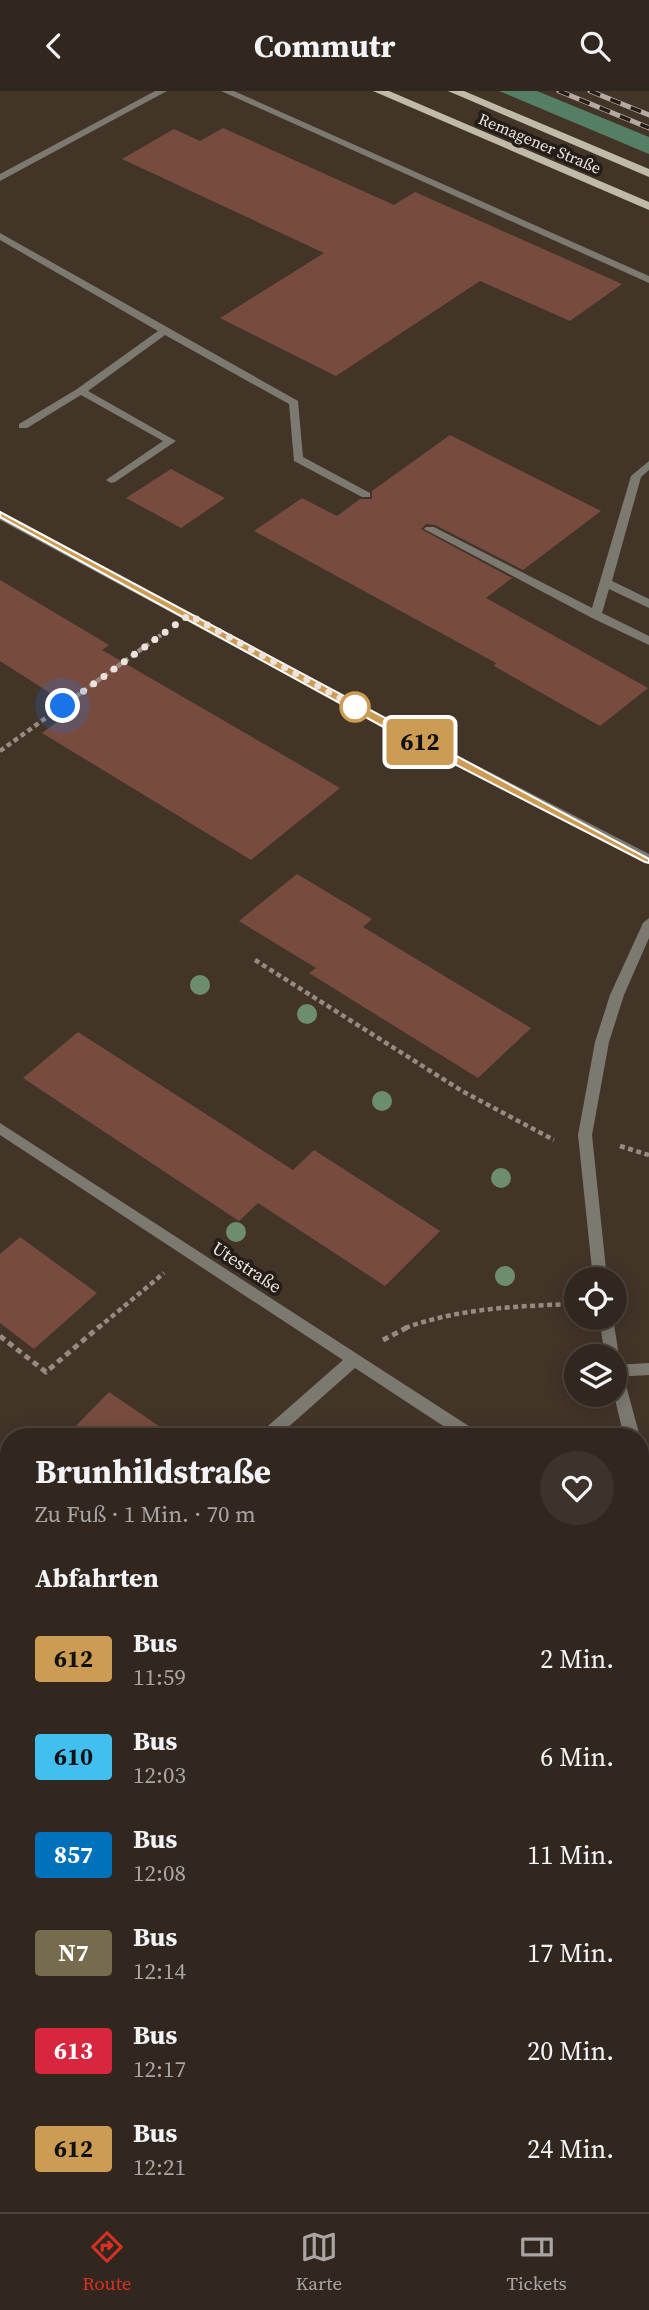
<!DOCTYPE html>
<html lang="de">
<head>
<meta charset="utf-8">
<style>
	:root { --surface:#32271e; --page:#3d332b; --text:#f1f3f6; --muted:#a8a5a4; --line:#4d443c; --accent:#d93025 }
	body { margin:0; font-family:"Source Serif 4",serif; background:var(--page); color:var(--text); height:100vh; display:flex; flex-direction:column; font-size:26px; white-space:nowrap }
	* { box-sizing:border-box; margin:0 }
	p { font-size:23px; color:var(--muted) }
	.icon { flex:none; width:38px; height:38px; fill:none; stroke:currentColor; stroke-width:2; stroke-linecap:round; stroke-linejoin:round }
	.map { position:relative; flex:1; overflow:hidden }
	.sheet { position:absolute; left:0px; top:1337px; width:649px; height:784px; display:flex; flex-direction:column; background:var(--surface); border-radius:28px 28px 0 0; box-shadow:0 4px 18px #0003,0 0 0 2px var(--line) }
	.sheet>* { flex:none }
	.badge { padding:0 14px; border-radius:5px; font-size:24px; line-height:46px }
	.tools { position:absolute; left:564px; top:1176px; display:grid; gap:14px }
	.tools a { display:grid; place-items:center; width:63px; height:63px; border-radius:50%; background:var(--surface); box-shadow:0 4px 18px #0003,0 0 0 2px var(--line); font-size:35px }
	.you { position:absolute; width:35px; height:35px; margin:-18px; border:5px solid #fff; border-radius:50%; background:#1a73e8; box-shadow:0 0 0 10px #1a73e833 }
	.map>.badge { position:absolute; translate:-50% -50%; box-shadow:0 0 0 4px #fff }
	h2 { padding:0 35px; font-size:26px; line-height:63px }
	.round { display:grid; place-items:center; flex:none; width:74px; height:74px; border-radius:37px; background:var(--page) }
	.headline { display:flex; align-items:center; justify-content:space-between; height:119px; padding:0 35px }
	h1 { font-size:33px; font-weight:700; line-height:52px }
	ul { padding:0; list-style:none }
	li { display:flex; align-items:center; gap:21px; height:98px; padding:0 35px }
	li div { flex:1 }
	li b { display:block; font-size:26px }
	li em { font-style:normal }
	li .badge { min-width:77px; font-weight:700; text-align:center }
	header { display:flex; justify-content:space-between; align-items:center; height:91px; padding:0 35px; background:var(--surface); font-size:32px; font-weight:700 }
	.tabs { display:flex; justify-content:space-around; align-items:center; height:98px; border-top:2px solid var(--line); background:var(--surface); font-size:19px; color:var(--muted) }
	.tabs a { display:grid; justify-items:center; gap:4px }
	.tabs .active { color:var(--accent) }
	.map>svg:first-child { display:block }
	.forest { fill:#547f64 }
	.building { fill:#774c3f }
	.lines { fill:none; stroke-linecap:round; stroke-linejoin:round }
	.path-far1 { stroke:#978b81; stroke-width:4.5; stroke-dasharray:5 3.5; stroke-linecap:butt }
	.path { stroke:#978b81; stroke-width:5; stroke-dasharray:6 4.5; stroke-linecap:butt }
	.service { fill:#7c7971; fill-rule:evenodd }
	.minor { fill:#7c7971; fill-rule:evenodd }
	.tertiary { fill:#7c7971; fill-rule:evenodd }
	.primary { fill:#c0baa9; fill-rule:evenodd }
	.rail-casing { stroke:#b5a9a1; stroke-width:5 }
	.rail { stroke:#241d18; stroke-width:3.5; stroke-dasharray:11; stroke-linecap:butt }
	.tree { fill:#6d8d70 }
	.line { fill:#cc9c54; stroke:#fff; stroke-width:2 }
	.walk { stroke:#ede3dc; stroke-width:7; stroke-dasharray:0 12.6 }
	.stop-dot { fill:#fff; stroke:#cc9c54; stroke-width:3.5 }
	.labels { text-anchor:middle; dominant-baseline:central; stroke-width:7; stroke-linejoin:round; paint-order:stroke }
	.far-street-label { font-size:16px; fill:#ede3dc; stroke:#241d18 }
	.street-label { font-size:18px; fill:#ede3dc; stroke:#241d18 }
</style>
</head>
<body>
<header><svg class="icon" aria-label="back" viewBox="0 0 24 24"><path d="M15 5l-7 7 7 7"/></svg>Commutr<svg class="icon" aria-label="search" viewBox="0 0 24 24"><circle cx="10" cy="10" r="6"/><path d="M15 15l6 6"/></svg></header>
<div class="map">
<svg width="649" height="2121" viewBox="0 0 649 2121">
	<rect width="100%" height="100%" fill="#433428"/>
	<path class="forest" d="M 499,0 L 537,0 L 649,46 L 649,63 Z"/>
	<path class="building" d="M 223,37 L 394,114 L 415,101 L 622,193 L 570,230 L 480,190 L 336,285 L 220,227 L 324,162 L 122,68 L 174,38 L 200,50 Z
		M 450,344 L 601,420 L 523,479 L 435,434 L 426,433 L 421,438 L 512,487 L 486,507 L 648,597 L 600,635 L 494,575 L 496,572 L 254,440 L 302,407 L 337,425 L 360,408 L 372,408 L 372,400 Z
		M 171,378 L 225,407 L 181,437 L 126,407 Z
		M 0,489 L 109,554 L 102,559 L 340,697 L 251,769 L 42,642 L 75,618 L 0,570 Z
		M 297,783 L 372,828 L 363,836 L 531,937 L 478,987 L 309,882 L 316,877 L 239,830 Z
		M 78,941 L 293,1079 L 314,1059 L 440,1140 L 385,1195 L 258,1112 L 239,1130 L 23,987 Z
		M 20,1146 L 97,1202 L 34,1258 L 0,1232 L 0,1163 Z
		M 109,1301 L 175,1346 L 65,1346 Z"/>
	<g class="lines">
		<path class="path-far1" d="M 0,660 L 161,544
			M 255,869 L 462,1000 L 554,1049
			M 620,1055 L 649,1064
			M 98,1237 L 164,1182
			M 405,1237 C 460,1217 518,1215 576,1213"/>
		<path class="path" d="M 0,1245 L 46,1281 L 100,1235
			M 383,1249 L 410,1235
			M 640,1772 L 649,1761
			M 640,2044 L 649,2051"/>
		<path class="service" d="M 155,0 L 167,0 L 0,90 L 0,83 Z
			M 221,0 L 234,0 L 649,185 L 649,192 Z
			M 0,142 L 298,310 L 303,366 L 370,402 L 370,406 L 362,406 L 294,370 L 289,313 L 165,244 L 88,300 L 176,350 L 115,391 L 111,392 L 106,389 L 163,350 L 81,304 L 27,337 L 19,337 L 19,333 L 77,298 L 158,240 L 0,149 Z
			M 649,370 L 649,379 L 641,386 L 612,490 L 649,508 L 649,517 L 609,498 L 602,522 L 649,545 L 649,554 L 592,527 L 424,438 L 426,436 L 434,436 L 592,517 L 631,385 Z
			M 649,1272 L 649,1284 L 614,1286 L 614,1274 Z"/>
		<path class="minor" d="M 649,827 L 649,847 L 624,904 L 609,951 L 592,1044 L 607,1188 L 593,1188 L 578,1044 L 595,951 L 610,904 L 643,832 Z
			M 0,1032 L 478,1341 L 481,1346 L 460,1346 L 355,1277 L 277,1346 L 258,1346 L 261,1341 L 343,1269 L 0,1044 Z
			M 599,1227 L 613,1227 L 619,1265 L 615,1270 L 619,1272 L 621,1276 L 640,1346 L 624,1346 L 614,1304 L 614,1265 L 605,1265 Z
			M 640,1369 L 645,1370 L 649,1378 L 649,1403 L 644,1401 L 640,1394 Z
			M 640,1447 L 649,1451 L 649,1466 L 640,1462 Z
			M 9,1565 L 9,1583 L 0,1587 L 0,1570 Z"/>
		<path class="tertiary" d="M 0,421 L 408,639 L 649,763 L 649,772 L 400,645 L 0,429 Z"/>
		<path class="primary" d="M 373,0 L 389,0 L 649,111 L 649,119 Z
			M 448,0 L 464,0 L 649,78 L 649,86 Z"/>
		<g class="rail-casing">
			<path id="rail" d="M 559,0 L 649,37
				M 590,0 L 649,24"/>
		</g>
		<use href="#rail" class="rail"/>
	</g>
	<g class="tree">
		<circle cx="200" cy="894" r="10"/>
		<circle cx="307" cy="923" r="10"/>
		<circle cx="382" cy="1010" r="10"/>
		<circle cx="501" cy="1087" r="10"/>
		<circle cx="236" cy="1141" r="10"/>
		<circle cx="505" cy="1185" r="10"/>
	</g>
	<path class="line" d="M 0,421 L 649,768 L 649,772 L 645,771 L 400,645 L 0,426 Z"/>
	<g class="lines">
		<path class="walk" d="M 63,615 L 189,524 L 358,617 L 355,616"/>
	</g>
	<circle class="stop-dot" cx="355" cy="616" r="14"/>
	<g class="labels">
		<g class="far-street-label">
			<text transform="translate(540 52) rotate(23)">Remagener Straße</text>
		</g>
		<g class="street-label">
			<text transform="translate(247 1176) rotate(33)">Utestraße</text>
		</g>
	</g>
</svg>
<div class="tools">
<a><svg class="icon" aria-label="locate" viewBox="0 0 24 24"><circle cx="12" cy="12" r="6"/><path d="M12 2v4M12 18v4M2 12h4M18 12h4"/></svg></a>
<a><svg class="icon" aria-label="layers" viewBox="0 0 24 24"><path d="M12 4l9 5-9 5-9-5zM3 14l9 5 9-5"/></svg></a>
</div>
<div class="you" style="left:63px;top:615px"></div>
<b class="badge" style="left:420px;top:651px;background:#cc9c54;color:#111">612</b>
<section class="sheet">
<div class="headline"><div><h1>Brunhildstraße</h1><p>Zu Fuß · 1 Min. · 70 m</p></div><a class="round"><svg class="icon" aria-label="heart" viewBox="0 0 24 24"><path d="M12 20l-8-8c-3-5 5-10 8-4 3-6 11-1 8 4z"/></svg></a></div>
<h2>Abfahrten</h2>
<ul>
<li><span class="badge" style="background:#cc9c54;color:#111">612</span><div><b>Bus</b><p>11:59</p></div><em>2 Min.</em></li>
<li><span class="badge" style="background:#41bfef;color:#111">610</span><div><b>Bus</b><p>12:03</p></div><em>6 Min.</em></li>
<li><span class="badge" style="background:#0072bc;color:#fff">857</span><div><b>Bus</b><p>12:08</p></div><em>11 Min.</em></li>
<li><span class="badge" style="background:#766b4c;color:#fff">N7</span><div><b>Bus</b><p>12:14</p></div><em>17 Min.</em></li>
<li><span class="badge" style="background:#d7263d;color:#fff">613</span><div><b>Bus</b><p>12:17</p></div><em>20 Min.</em></li>
<li><span class="badge" style="background:#cc9c54;color:#111">612</span><div><b>Bus</b><p>12:21</p></div><em>24 Min.</em></li>
</ul>
</section>
</div>
<nav class="tabs">
<a class="active"><svg class="icon" aria-label="directions" viewBox="0 0 24 24"><path d="M12 3l9 9-9 9-9-9zM9 14v-3h6M13 9l2 2-2 2"/></svg>Route</a>
<a><svg class="icon" aria-label="map" viewBox="0 0 24 24"><path d="M3 6l6-2 6 2 6-2v14l-6 2-6-2-6 2zM9 4v14M15 6v14"/></svg>Karte</a>
<a><svg class="icon" aria-label="tickets" viewBox="0 0 24 24"><path d="M3 7h18v10H3zM15 7v10"/></svg>Tickets</a>
</nav>
</body>
</html>
